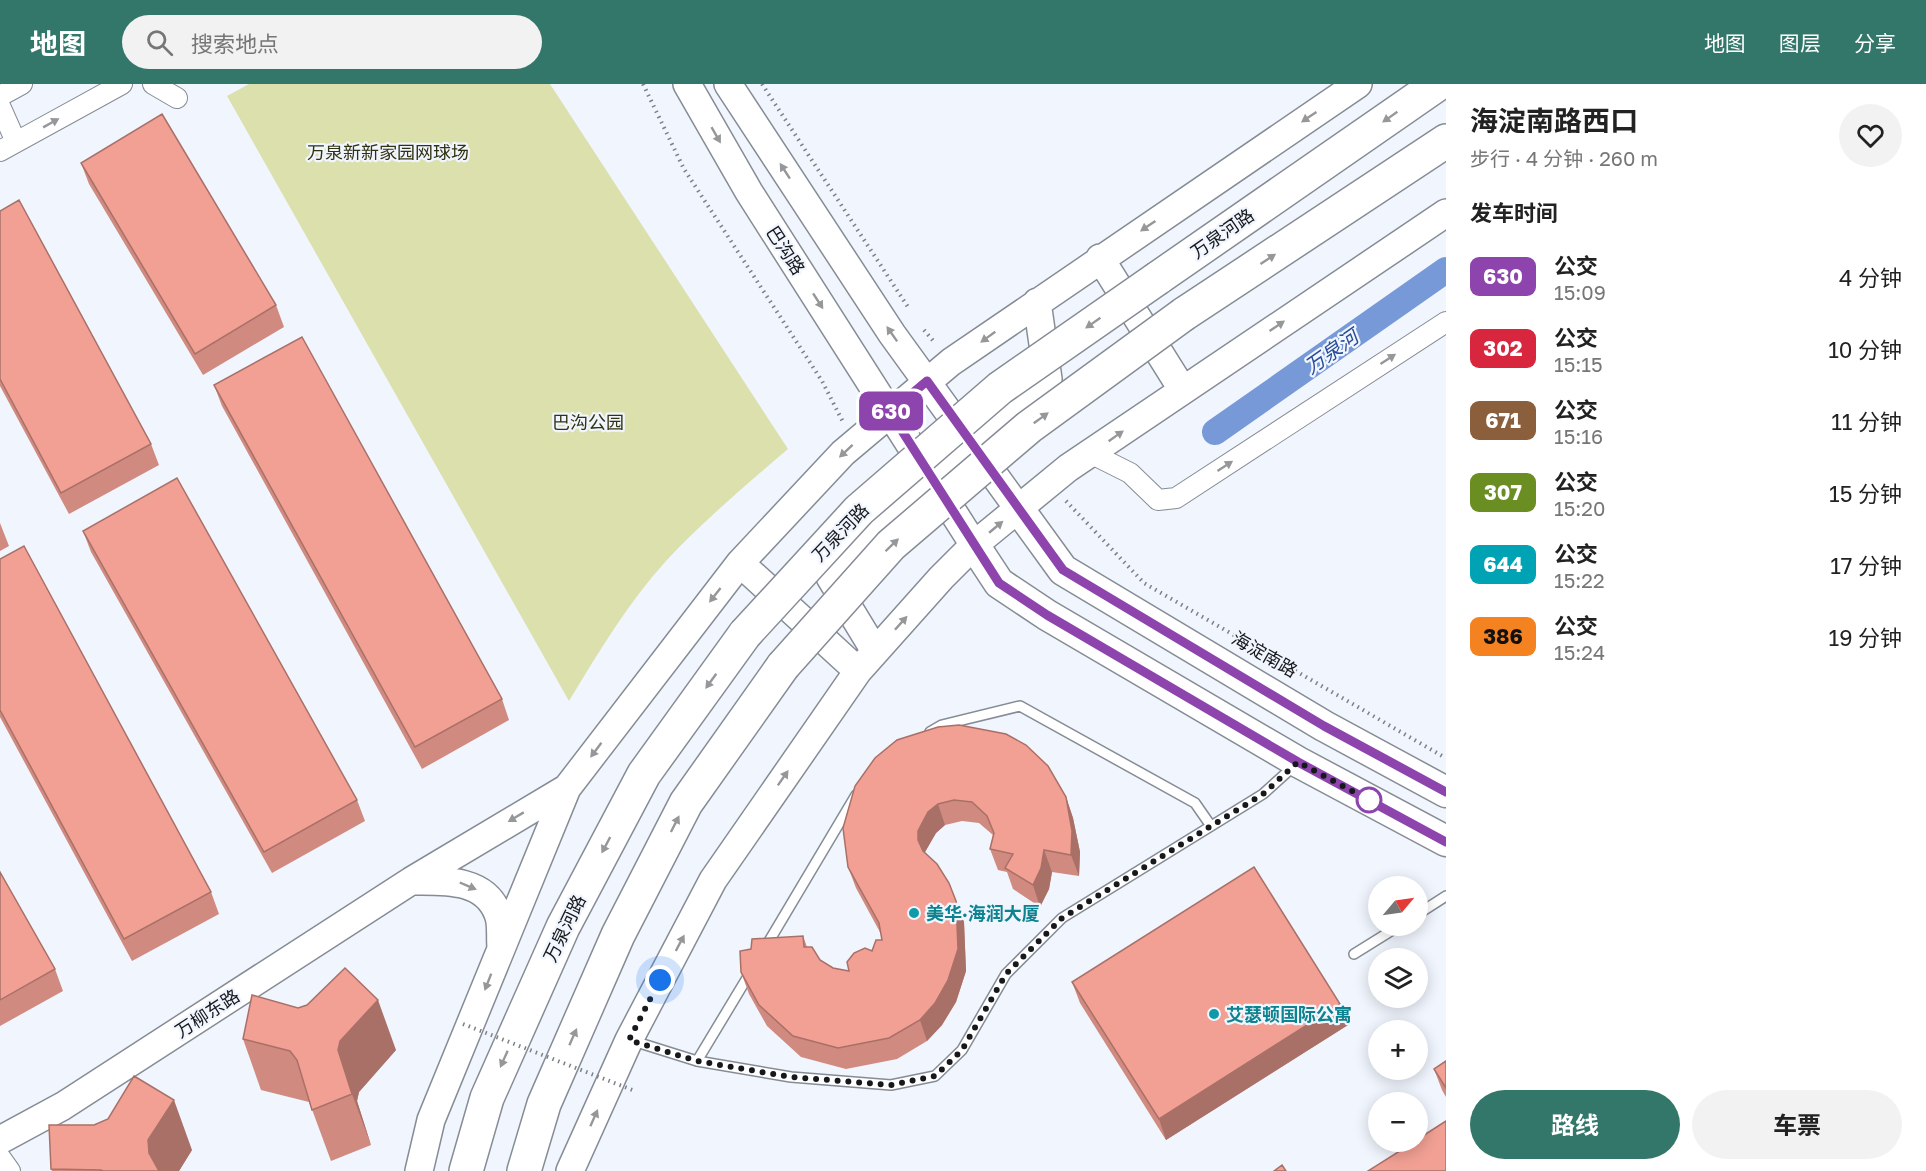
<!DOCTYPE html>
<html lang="zh">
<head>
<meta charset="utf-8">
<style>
	:root { --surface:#fff; --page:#f2f2f2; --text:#222; --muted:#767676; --accent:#33776a }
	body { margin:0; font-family:"Golos Text","Noto Sans SC",sans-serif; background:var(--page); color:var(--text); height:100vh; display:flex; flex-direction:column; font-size:22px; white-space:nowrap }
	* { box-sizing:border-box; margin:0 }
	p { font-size:20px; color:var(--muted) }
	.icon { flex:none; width:33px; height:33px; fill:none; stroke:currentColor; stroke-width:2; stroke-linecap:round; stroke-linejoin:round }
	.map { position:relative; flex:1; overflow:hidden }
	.drawer { display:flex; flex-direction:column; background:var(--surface); width:480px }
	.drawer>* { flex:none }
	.badge { padding:0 12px; border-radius:9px; font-size:21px; line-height:39px }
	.needle { width:39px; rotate:61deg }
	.tools { position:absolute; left:1368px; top:792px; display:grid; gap:12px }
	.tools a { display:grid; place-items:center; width:60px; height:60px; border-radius:50%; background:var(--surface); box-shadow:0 3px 15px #0003; font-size:30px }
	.you { position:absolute; width:30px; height:30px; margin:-15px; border:4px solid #fff; border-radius:50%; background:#1a73e8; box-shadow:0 0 0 9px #1a73e833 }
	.map>.badge { position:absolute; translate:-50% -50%; box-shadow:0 0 0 3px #fff }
	h2 { padding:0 24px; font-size:22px; line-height:54px }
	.round { display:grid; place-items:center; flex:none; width:63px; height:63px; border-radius:32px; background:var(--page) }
	.head { display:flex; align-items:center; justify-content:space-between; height:102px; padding:0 24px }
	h1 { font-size:28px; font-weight:700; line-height:45px }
	.cta { display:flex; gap:12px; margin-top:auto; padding:12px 24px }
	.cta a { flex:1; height:69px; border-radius:36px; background:var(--accent); color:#fff; font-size:24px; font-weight:700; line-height:69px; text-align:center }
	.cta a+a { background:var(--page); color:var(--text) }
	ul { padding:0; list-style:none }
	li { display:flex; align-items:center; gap:18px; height:72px; padding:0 24px }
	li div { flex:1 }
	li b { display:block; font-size:22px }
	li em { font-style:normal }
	li .badge { min-width:66px; font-weight:700; text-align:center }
	header { display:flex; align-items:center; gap:36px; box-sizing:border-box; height:84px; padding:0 30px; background:var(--accent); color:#fff }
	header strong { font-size:28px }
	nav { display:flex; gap:33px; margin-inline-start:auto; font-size:21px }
	.search { width:420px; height:54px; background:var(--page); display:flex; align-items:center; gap:15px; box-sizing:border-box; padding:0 21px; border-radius:33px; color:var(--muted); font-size:22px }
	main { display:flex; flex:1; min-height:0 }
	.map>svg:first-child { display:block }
	.green { fill:#dbe0ac }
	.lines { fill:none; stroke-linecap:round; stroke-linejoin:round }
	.canal { stroke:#7799d7; stroke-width:26 }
	.lane-casing { stroke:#868c95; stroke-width:12 }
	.street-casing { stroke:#868c95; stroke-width:22 }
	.secondary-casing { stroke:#868c95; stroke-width:30 }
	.primary-casing { stroke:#868c95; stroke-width:33 }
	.highway-casing { stroke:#868c95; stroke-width:36 }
	.path { stroke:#7d8186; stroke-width:4; stroke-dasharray:1.5 4.5; stroke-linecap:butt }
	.lane { stroke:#fff; stroke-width:9 }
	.street { stroke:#fff; stroke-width:20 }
	.secondary { stroke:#fff; stroke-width:27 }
	.primary { stroke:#fff; stroke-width:30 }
	.highway { stroke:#fff; stroke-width:33 }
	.highway-bridge-casing { stroke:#868c95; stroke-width:36; stroke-linecap:butt }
	.path-bridge { stroke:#7d8186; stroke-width:4; stroke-dasharray:1.5 4.5; stroke-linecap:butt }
	.highway-bridge { stroke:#fff; stroke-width:33 }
	.wall { fill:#d08a7f }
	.shaded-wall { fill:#a97068 }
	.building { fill:#f2a094; stroke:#a97068; stroke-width:1.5 }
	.oneway { fill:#969798 }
	.line-casing { stroke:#fff; stroke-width:14 }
	.line { stroke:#8e44ad; stroke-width:9 }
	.walk { stroke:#16181b; stroke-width:6; stroke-dasharray:0 10.8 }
	.stop-dot { fill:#fff; stroke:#8e44ad; stroke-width:3 }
	.culture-dot { fill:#0f9aa8; stroke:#f0f5fe; stroke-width:2 }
	.labels { text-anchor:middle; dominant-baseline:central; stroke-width:4.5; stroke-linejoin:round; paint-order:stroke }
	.park-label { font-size:18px; fill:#303210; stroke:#f0f5fe }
	.street-label { font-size:18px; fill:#16181b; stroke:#f0f5fe }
	.culture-label { font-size:18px; font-weight:bold; fill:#0d838f; stroke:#f0f5fe; text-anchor:start }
	.water-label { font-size:20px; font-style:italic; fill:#264b96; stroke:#f0f5fe }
</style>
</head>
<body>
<header>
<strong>地图</strong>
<div class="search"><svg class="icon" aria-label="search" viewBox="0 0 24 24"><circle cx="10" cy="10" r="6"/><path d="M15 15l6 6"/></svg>搜索地点</div>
<nav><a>地图</a><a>图层</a><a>分享</a></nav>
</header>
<main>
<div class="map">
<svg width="1446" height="1087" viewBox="0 0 1446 1087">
	<rect width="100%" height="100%" fill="#f0f5fe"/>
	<path class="green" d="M 249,0 L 550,0 L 788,365 C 746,401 703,437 666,477 C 628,519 598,569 569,617 L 227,12 Z"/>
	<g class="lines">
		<path class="canal" d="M 1215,348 L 1446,186"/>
		<g class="lane-casing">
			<path id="lane" d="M 930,648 L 942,641 L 1020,622 L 1195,719 L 1211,742
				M 1418,830 L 1446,812
				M 765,864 L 856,711
				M 1354,870 L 1399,842
				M 630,956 L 697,977 L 791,993 L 891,1001 L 935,992 L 962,966 L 1006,890 L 1062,834 L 1263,710 L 1294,682
				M 697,977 L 750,889"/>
		</g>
		<g class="street-casing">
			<path id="street" d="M 153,0 L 177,14
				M 0,12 L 22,0
				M 0,22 L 16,58
				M 0,67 L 122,0
				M 1090,369 L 1130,389 L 1158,416 L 1176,414 L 1446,238
				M 0,1073 L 10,1087"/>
		</g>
		<g class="secondary-casing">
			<path id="secondary" d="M 687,0 L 749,108 L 974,461
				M 728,0 L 892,250 L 1018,424
				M 1100,174 L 1182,305
				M 740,479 L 858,587
				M 875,567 L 830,493 C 897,420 969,356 1048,295 L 1037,218
				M 412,797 C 443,797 485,794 498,830 C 502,839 500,853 501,863
				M 0,1056 L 63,1022 L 411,797 L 567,704
				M 419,1087 L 431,1036 L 567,704 L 740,479 L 843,369 L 951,278 L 1358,0
				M 570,1087 L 629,956 L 713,796 L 858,587 L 941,494 L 974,461 L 1068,384 L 1446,129"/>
		</g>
		<g class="primary-casing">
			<path id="primary" d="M 1018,424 L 1063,486 L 1324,642 L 1446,708
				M 974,461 L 999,499 L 1047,531 L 1298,678 L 1446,757"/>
		</g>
		<g class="highway-casing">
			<path id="highway" d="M 1158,194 L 1438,0
				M 1184,230 L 1446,57
				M 466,1087 L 487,1014 L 563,843 L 644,690 L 745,550
				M 524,1087 L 544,1020 L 618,851 L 686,719 L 783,582"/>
		</g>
		<path class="path" d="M 643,0 L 684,85 L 822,297 L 843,338
			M 762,0 L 908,223
			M 924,246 L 935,259
			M 1066,417 L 1144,499 L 1444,673"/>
		<use href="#lane" class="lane"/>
		<use href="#street" class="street"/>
		<use href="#secondary" class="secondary"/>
		<use href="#primary" class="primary"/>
		<use href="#highway" class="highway"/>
		<g class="highway-bridge-casing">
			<path id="highway-bridge" d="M 745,550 L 859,426 L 1000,304 L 1158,194
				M 783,582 L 891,461 L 1029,343 L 1184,230"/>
		</g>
		<path class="path-bridge" d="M 463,940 L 635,1007"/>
		<use href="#highway-bridge" class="highway-bridge"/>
	</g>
	<path class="wall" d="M 81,79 L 276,221 L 284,243 L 203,291 L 89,100 Z
		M 0,127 L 151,360 L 159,381 L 69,430 L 0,302 Z
		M 214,301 L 502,615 L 509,636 L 422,685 L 222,322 Z
		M 0,439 L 9,462 L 0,467 Z
		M 83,447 L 357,716 L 365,737 L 272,789 L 91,468 Z
		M 0,475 L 211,808 L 219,830 L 132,877 L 0,633 Z
		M 855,702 L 1066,713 L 1073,734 L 1080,768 L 1079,792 L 1052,788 L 1049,805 L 1040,823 L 1013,805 L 1007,788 L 998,786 L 990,765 L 993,751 L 979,739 L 962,737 L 945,741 L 936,749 L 925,768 L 925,770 L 964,838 L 966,887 L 956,918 L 942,941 L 927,957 L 897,975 L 846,985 L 801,973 L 767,942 L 749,910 L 741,888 L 803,852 L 807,863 L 820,876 L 833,884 L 849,887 L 882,856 L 881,850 L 856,804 L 848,783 Z
		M 0,788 L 55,885 L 63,907 L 0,942 Z
		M 1072,898 L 1348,941 L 1166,1056 L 1080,919 Z
		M 243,955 L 396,966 L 359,1008 L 357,1017 L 371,1061 L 331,1077 L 310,1020 L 309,1018 L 261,1006 Z
		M 1446,977 L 1446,1013 L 1442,1006 L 1434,985 Z
		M 192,1066 L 179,1087 L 52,1087 L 51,1085 Z"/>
	<path class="shaded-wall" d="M 1066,713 L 1073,734 L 1080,768 L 1079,792 L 1071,771 Z
		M 938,720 L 945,741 L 936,749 L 925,768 L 926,778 L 918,756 L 918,747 L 928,728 Z
		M 1044,766 L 1052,788 L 1049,805 L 1040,823 L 1033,801 Z
		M 956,817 L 964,838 L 966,887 L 956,918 L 942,941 L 927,957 L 920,936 Z
		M 378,916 L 396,966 L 359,1008 L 357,1017 L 371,1061 L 352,1010 L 338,966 L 340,957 Z
		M 1340,920 L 1348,941 L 1166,1056 L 1159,1035 Z
		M 174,1016 L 192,1066 L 179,1087 L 155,1087 L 149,1069 L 148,1056 Z"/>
	<path class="building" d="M 162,30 L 276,221 L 195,270 L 81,79 Z
		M 19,116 L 151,360 L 61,409 L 0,295 L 0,127 Z
		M 302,253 L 502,615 L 415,663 L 214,301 Z
		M 177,394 L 357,716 L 264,768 L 83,447 Z
		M 24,462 L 211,808 L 124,855 L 0,626 L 0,475 Z
		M 959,641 L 1006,650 L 1026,661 L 1048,682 L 1066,713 L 1072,747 L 1071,771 L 1044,766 L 1041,784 L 1033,801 L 1005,784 L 1013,770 L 990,765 L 994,749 L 987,732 L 972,718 L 954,716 L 938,720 L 928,728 L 918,747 L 918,756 L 923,767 L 937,780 L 949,799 L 956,817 L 958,865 L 948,896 L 935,919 L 920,936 L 889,954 L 838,964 L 793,952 L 759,921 L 741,888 L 740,867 L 751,865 L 752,855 L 803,852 L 804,863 L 812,863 L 820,876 L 833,884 L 849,887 L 847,878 L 854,869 L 865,864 L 872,867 L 876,856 L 882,856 L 879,839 L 848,783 L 843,744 L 855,702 L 875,674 L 897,656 L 938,643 Z
		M 1254,783 L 1340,920 L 1159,1035 L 1072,898 Z
		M 0,788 L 55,885 L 0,916 Z
		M 345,884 L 378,916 L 340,957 L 338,966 L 352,1010 L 312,1026 L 297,976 L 290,967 L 243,955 L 252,911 L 298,924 L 307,921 Z
		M 1446,977 L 1446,1004 L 1434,985 Z
		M 134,992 L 174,1016 L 148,1056 L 149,1069 L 159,1087 L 103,1087 L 101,1086 L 51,1085 L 49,1041 L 94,1041 L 108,1035 Z
		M 1446,1037 L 1446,1087 L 1368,1087 L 1414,1058 L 1418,1058 L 1418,1055 Z
		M 1282,1081 L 1286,1087 L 1274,1087 Z"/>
	<defs><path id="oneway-solid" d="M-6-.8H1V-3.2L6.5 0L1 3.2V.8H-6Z" transform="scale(1.5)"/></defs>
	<g class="oneway">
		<use href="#oneway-solid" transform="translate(1309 33) rotate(146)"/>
		<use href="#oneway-solid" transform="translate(1390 33) rotate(145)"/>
		<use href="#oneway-solid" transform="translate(51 39) rotate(-29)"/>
		<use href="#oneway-solid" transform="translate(716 51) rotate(60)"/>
		<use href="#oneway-solid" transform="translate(785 87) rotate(-123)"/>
		<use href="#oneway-solid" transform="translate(1148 142) rotate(146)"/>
		<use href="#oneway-solid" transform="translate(1268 175) rotate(-33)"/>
		<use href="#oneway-solid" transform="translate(818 217) rotate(57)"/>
		<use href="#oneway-solid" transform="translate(1093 239) rotate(145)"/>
		<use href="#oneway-solid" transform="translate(1277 242) rotate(-34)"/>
		<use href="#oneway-solid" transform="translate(892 250) rotate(-125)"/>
		<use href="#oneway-solid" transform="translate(988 253) rotate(144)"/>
		<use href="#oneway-solid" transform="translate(1388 275) rotate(-33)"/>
		<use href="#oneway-solid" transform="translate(1041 334) rotate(-36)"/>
		<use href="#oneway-solid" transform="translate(1116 352) rotate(-35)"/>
		<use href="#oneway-solid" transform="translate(846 367) rotate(137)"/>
		<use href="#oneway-solid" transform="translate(1225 382) rotate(-33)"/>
		<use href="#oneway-solid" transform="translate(996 443) rotate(-40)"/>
		<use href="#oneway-solid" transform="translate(892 461) rotate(-44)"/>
		<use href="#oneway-solid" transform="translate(715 511) rotate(128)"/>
		<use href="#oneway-solid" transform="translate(901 539) rotate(-48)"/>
		<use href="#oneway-solid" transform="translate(711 597) rotate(126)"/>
		<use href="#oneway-solid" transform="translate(596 666) rotate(127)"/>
		<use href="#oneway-solid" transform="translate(783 694) rotate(-55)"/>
		<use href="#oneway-solid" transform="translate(516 733) rotate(149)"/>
		<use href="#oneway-solid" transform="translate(675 740) rotate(-63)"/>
		<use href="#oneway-solid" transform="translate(606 761) rotate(118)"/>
		<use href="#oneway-solid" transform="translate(468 802) rotate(23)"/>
		<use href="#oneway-solid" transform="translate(680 859) rotate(-62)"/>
		<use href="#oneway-solid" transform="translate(488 898) rotate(111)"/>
		<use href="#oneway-solid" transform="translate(573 953) rotate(-66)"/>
		<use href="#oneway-solid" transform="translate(504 975) rotate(114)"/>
		<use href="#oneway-solid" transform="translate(594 1034) rotate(-66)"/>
	</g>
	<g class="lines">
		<g class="line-casing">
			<path id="line" d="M 1446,708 L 1324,642 L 1063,486 L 927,297 L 890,328 L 999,499 L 1047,531 L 1298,678 L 1446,758"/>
		</g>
		<use href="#line" class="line"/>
		<path class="walk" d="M 660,896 L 629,956 L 697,977 L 791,993 L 891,1001 L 935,992 L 962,966 L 1006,890 L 1062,834 L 1263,710 L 1298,678 L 1369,716"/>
	</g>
	<circle class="stop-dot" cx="1369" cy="716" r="12"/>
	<g class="culture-dot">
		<circle cx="914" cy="829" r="6"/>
		<circle cx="1214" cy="930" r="6"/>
	</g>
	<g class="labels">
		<g class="park-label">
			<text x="388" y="68">万泉新新家园网球场</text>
			<text x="588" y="338">巴沟公园</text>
		</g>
		<g class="street-label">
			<text transform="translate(1222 149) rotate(-35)">万泉河路</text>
			<text transform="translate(786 166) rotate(57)">巴沟路</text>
			<text transform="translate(840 448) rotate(-46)">万泉河路</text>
			<text transform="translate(1265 570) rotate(30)">海淀南路</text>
			<text transform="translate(564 844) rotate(-64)">万泉河路</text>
			<text transform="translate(207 929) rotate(-33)">万柳东路</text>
		</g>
		<g class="culture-label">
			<text x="926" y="829">美华·海润大厦</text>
			<text x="1226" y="930">艾瑟顿国际公寓</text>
		</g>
		<g class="water-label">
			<text transform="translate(1331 267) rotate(-35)">万泉河</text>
		</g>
	</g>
</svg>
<div class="tools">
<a><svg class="needle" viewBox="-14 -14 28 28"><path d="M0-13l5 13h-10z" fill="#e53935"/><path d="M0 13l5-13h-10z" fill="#767676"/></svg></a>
<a><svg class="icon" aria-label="layers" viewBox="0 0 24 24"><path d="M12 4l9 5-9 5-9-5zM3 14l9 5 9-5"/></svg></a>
<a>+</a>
<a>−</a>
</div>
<div class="you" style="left:660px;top:896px"></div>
<b class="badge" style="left:891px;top:327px;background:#8e44ad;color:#fff">630</b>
</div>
<section class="drawer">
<div class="head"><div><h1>海淀南路西口</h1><p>步行 · 4 分钟 · 260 m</p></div><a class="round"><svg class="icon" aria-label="heart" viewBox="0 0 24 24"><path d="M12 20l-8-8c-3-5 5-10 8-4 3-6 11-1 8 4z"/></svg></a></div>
<h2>发车时间</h2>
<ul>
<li><span class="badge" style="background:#8e44ad;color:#fff">630</span><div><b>公交</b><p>15:09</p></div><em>4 分钟</em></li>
<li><span class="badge" style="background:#d7263d;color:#fff">302</span><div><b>公交</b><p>15:15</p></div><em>10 分钟</em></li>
<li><span class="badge" style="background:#8b5e3c;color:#fff">671</span><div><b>公交</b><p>15:16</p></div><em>11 分钟</em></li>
<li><span class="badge" style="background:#6b8e23;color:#fff">307</span><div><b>公交</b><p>15:20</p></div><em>15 分钟</em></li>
<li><span class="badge" style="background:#00a3b4;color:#fff">644</span><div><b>公交</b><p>15:22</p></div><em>17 分钟</em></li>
<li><span class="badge" style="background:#f58220;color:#111">386</span><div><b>公交</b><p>15:24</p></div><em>19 分钟</em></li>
</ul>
<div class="cta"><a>路线</a><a>车票</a></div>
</section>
</main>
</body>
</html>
